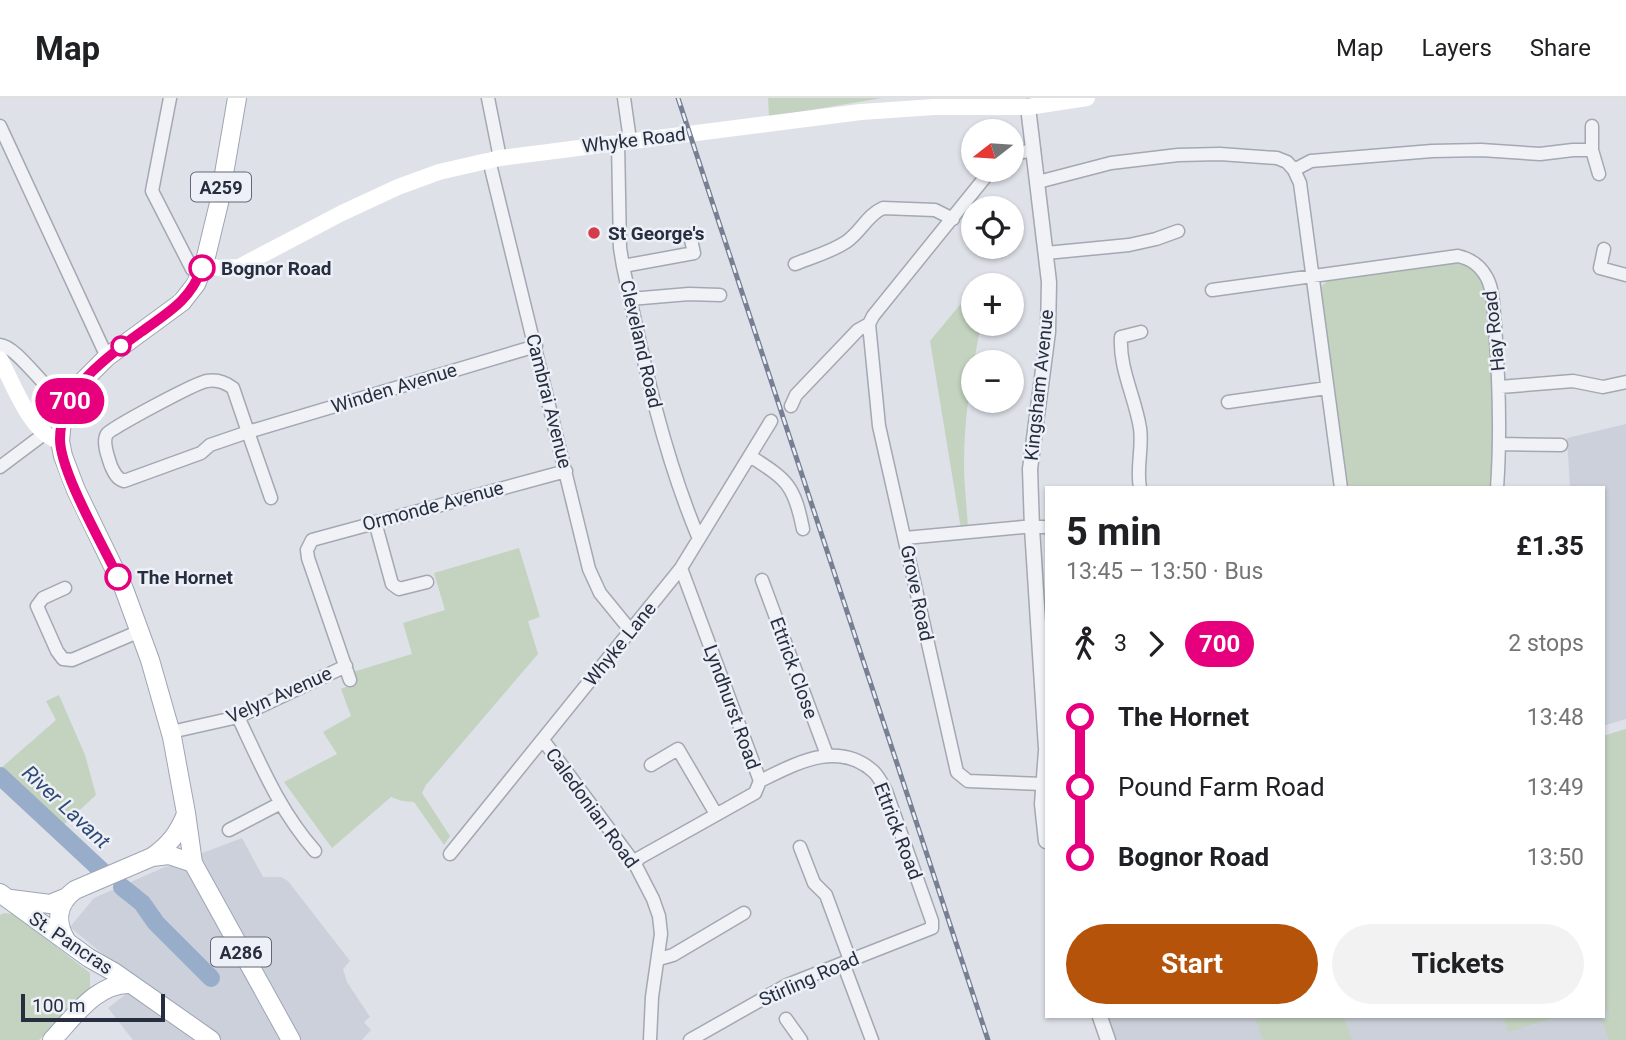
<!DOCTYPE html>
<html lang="en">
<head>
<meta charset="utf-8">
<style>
	:root { --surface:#fff; --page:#f2f2f2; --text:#202124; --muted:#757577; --line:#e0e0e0; --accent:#b45309 }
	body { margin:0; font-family:Roboto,sans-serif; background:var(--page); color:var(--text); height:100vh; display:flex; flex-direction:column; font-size:26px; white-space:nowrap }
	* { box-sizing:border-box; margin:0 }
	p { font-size:23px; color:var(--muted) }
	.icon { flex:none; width:38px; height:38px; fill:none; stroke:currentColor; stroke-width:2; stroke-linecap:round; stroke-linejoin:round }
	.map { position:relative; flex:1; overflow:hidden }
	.drawer { position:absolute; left:1045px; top:388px; width:560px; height:532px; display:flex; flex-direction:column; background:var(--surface); border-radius:0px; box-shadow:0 2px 5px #0004 }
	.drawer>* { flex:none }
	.badge { padding:0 14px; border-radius:23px; font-size:24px; line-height:46px }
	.needle { width:46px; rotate:253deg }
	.fabs { position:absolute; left:961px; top:21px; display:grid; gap:14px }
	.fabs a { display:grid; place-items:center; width:63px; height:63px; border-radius:50%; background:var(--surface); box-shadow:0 2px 5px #0004; font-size:35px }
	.scale { position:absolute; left:21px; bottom:18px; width:144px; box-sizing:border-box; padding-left:7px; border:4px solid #262e40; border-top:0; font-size:19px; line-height:24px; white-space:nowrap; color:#262e40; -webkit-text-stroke:5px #edf0f6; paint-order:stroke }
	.map>.badge { position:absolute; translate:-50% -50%; box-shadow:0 0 0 4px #fff }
	.legs { display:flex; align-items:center; gap:10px; height:77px; padding:0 21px; font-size:23px }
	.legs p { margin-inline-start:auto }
	.head { display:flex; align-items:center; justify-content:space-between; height:119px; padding:0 21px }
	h1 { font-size:38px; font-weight:700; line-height:52px }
	.action { display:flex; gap:14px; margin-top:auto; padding:14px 21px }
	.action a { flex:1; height:80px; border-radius:42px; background:var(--accent); color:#fff; font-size:28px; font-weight:700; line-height:80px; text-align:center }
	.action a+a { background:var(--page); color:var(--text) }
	ul { padding:0 21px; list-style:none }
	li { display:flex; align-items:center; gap:24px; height:70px; font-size:26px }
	li i { display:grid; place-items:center; width:10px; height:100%; margin:0 9px; background:currentColor }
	li i::after { content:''; width:18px; height:18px; margin:-9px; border:5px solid; border-radius:50%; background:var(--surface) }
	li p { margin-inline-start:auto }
	li:first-child i { background:linear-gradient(#0000 50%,currentColor 0) }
	li:last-child i { background:linear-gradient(currentColor 50%,#0000 0) }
	header { display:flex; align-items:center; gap:42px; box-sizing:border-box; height:98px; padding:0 35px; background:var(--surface); border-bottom:2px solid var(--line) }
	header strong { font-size:33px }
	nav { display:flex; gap:38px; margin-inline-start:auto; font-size:24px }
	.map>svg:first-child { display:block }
	.built { fill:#ccd0da }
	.green { fill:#c3d3bf }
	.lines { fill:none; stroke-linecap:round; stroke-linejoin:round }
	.river { stroke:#97adca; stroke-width:18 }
	.minor-casing { stroke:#a3a8b2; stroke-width:15 }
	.tertiary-casing { stroke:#a3a8b2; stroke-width:17 }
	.primary-casing { stroke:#9da5b5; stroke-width:20 }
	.minor { stroke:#f1f2f6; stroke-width:12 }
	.tertiary { stroke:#f1f2f6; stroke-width:14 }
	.secondary { stroke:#fff; stroke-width:16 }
	.primary { stroke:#fff; stroke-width:18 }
	.rail-casing { stroke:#778093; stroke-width:5 }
	.rail { stroke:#edf0f6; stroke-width:2.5; stroke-dasharray:8; stroke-linecap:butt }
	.line-1-casing { stroke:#fff; stroke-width:16 }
	.line-1 { stroke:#e6007e; stroke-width:10 }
	.poi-dot { fill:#d43c4b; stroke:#edf0f6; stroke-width:2.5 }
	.stop-1-dot { fill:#fff; stroke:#e6007e; stroke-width:3.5 }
	.labels { text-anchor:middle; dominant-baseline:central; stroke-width:5; stroke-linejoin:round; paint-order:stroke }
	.shield { fill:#edf0f6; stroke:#626877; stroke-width:2 }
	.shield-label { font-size:18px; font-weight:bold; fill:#262e40 }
	.street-label { font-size:19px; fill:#262e40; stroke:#edf0f6 }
	.poi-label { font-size:19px; font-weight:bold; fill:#262e40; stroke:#edf0f6; text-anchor:start }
	.stop-label { font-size:19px; font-weight:bold; fill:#262e40; stroke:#edf0f6; text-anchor:start }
	.water-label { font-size:21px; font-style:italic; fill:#2f4a76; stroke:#edf0f6 }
</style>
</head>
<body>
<header>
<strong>Map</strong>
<nav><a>Map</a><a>Layers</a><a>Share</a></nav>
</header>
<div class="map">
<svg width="1626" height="942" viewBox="0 0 1626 942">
	<rect width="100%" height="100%" fill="#dee1e8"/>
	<path class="built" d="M 1626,326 L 1626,621 L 1603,628 L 1603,390 L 1570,390 L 1567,340 Z
		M 1626,631 L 1626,942 L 1112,942 L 1104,919 L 1603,919 L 1603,638 Z
		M 242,740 L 263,779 L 281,779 L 288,783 L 350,863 L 343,871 L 347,884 L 370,919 L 364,924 L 371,932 L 362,942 L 291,942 L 198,770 L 200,756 Z
		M 176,767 L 188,771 L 285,942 L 219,942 L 135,883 L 70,829 L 94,800 L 165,769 Z
		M 135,889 L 211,942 L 133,942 L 108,910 Z"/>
	<path class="green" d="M 768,0 L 882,0 L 769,19 Z
		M 1454,164 C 1470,165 1481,173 1486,189 C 1490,200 1489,215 1491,227 C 1497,281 1496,336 1492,390 L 1345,390 L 1318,192 L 1331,179 Z
		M 973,191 L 973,226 L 981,226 C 972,272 964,318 964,366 C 964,387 967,410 968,431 L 961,431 L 930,243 Z
		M 519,450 L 540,519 L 528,523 L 538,556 L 426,687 L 422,695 L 450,738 L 444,747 L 414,704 L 402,703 L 391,699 L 332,750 L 284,684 L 337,656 L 323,634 L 351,618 L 341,591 L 356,584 L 353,574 L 412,556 L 403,525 L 445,512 L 434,475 Z
		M 59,597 L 85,657 L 96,697 L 57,733 L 0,678 L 0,671 L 56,622 L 46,603 Z
		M 1626,631 L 1626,942 L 1609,942 L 1602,922 L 1609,919 L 1603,901 L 1603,638 Z
		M 4,815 L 14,816 L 90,875 L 90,892 L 39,942 L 0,942 L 0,817 Z
		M 1255,919 L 1344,919 L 1352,942 L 1263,942 Z
		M 1503,919 L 1555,919 L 1508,934 Z"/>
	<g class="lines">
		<path class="river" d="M 0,678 L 102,773
			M 122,789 L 142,805 L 156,825 L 211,880"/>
		<g class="minor-casing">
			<path id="minor" d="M 170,0 L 152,93 L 192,171 L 200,177
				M 488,0 L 500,60
				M 624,0 L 630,42
				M 0,28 L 107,259
				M 1592,28 L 1592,52
				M 618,44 L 620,150 L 623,168 C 643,261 662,353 699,441
				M 1012,56 L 1034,52
				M 489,62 L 589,471 L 600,495 L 631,533
				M 1294,72 L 1311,63 L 1432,53 L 1481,52 L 1540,56 L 1573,52 L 1592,52 L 1599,76
				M 1038,84 L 1111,65 L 1178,57 L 1220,56 L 1277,60 L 1287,64 L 1294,72 L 1300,85 L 1341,390
				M 1604,151 L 1600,170 L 1626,177
				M 1046,155 L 1129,147 L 1156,141 L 1178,133
				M 795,166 C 812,159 831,154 846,144 C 861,134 867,117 883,110 L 935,112 L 953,121
				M 623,168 L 694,155 L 690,137
				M 1212,192 L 1458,158 C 1471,161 1480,167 1487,180 C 1494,193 1493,212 1495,227 C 1499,282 1501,335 1497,390
				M 630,201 L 689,196 L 720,197
				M 869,226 L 879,328 L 957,674 L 968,683 L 1043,686
				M 0,247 C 17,248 47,295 68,307
				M 1500,289 L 1573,283 L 1603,289 L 1626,284
				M 1228,304 L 1327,290
				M 791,308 L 796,297 L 858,232 L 869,226 L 873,218 L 991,72
				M 1501,346 L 1561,347
				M 750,358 C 787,382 794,386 803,431
				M 0,369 L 44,336
				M 1140,390 C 1136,370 1143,350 1140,330 C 1135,299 1119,270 1121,239 L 1141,234
				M 271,400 L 248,334 L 210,347 L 201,355 L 124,383 C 117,381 114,375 111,368 C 108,359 102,344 107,336 C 111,330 197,284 207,283 C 217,281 225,284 233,290 L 248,334 L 536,248
				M 375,424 L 392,486 L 399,491 L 427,484
				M 905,440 L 1023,429 L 1046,429
				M 762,482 L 827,657
				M 65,490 L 43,500 L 37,508 L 57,553 L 63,561 L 72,562 L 140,533
				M 350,582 L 308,460 L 307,452 L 312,442 L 566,373
				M 238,619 C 261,667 279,712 315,753
				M 171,634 L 238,619 L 346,568
				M 543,642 L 635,766 L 653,801 L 659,818 L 661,836 L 652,899 L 650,942
				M 651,667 L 678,651 L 716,716
				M 229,732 L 279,706
				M 800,749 L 814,785 L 826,797 L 850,862
				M 450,756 L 681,470 L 771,323
				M 635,766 L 639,760 L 755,695 L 760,683 L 681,470
				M 659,861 L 673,857 L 744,815
				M 843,865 L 872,942
				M 786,921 L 801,942
				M 690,942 L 787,887 L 932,830 L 932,823 L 886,693 C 883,687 879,679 874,674 C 838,641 795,666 760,683"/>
		</g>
		<g class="tertiary-casing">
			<path id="tertiary" d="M 1028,9 L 1049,184 L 1048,234 L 1030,371 L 1032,430 L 1046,650
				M 1046,653 L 1042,706 L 1046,743
				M 1100,919 L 1108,942"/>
		</g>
		<g class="primary-casing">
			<path id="primary" d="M 237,0 L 219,105 L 204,167 L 196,186 L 182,204 L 107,259 L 82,284 L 68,307 L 62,323 L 60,343 L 63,358 L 76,392 L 124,491 L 150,562 L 172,639 L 186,715 L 193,765 L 291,942
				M 152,759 C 169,747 178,736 186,716
				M 0,795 L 89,860 L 114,874 L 211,942
				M 11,801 L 50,806 L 67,799
				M 66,842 C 55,824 57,805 75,792 L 152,759 L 169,757 L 193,765
				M 52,942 C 74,919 97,884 131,886"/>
		</g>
		<use href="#minor" class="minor"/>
		<use href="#tertiary" class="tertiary"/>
		<path class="secondary" d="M 204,167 L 219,170 L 239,169 L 342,115 L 398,89 L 439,74 L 500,60 L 861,14 L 934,9 L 1028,9 L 1087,0
			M 0,261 C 13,285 31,337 60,343"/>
		<use href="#primary" class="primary"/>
		<g class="rail-casing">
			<path id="rail" d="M 678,0 L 988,942"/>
		</g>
		<use href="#rail" class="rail"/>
	</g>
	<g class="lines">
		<g class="line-1-casing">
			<path id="line-1" d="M 118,479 C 103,447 60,374 60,341 C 60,320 70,299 83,283 C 100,264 120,249 141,234 C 167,215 190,203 202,170"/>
		</g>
		<use href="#line-1" class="line-1"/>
	</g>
	<circle class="poi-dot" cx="594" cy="135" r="7"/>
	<g class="stop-1-dot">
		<circle cx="202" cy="170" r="12"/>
		<circle cx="121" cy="248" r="9"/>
		<circle cx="118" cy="479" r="12"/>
	</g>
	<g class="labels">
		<g class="shield">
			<rect x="191" y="74.5" width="60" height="29" rx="5"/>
			<rect x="211" y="839.5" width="60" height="29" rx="5"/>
		</g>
		<g class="shield-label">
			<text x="221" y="89">A259</text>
			<text x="241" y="854">A286</text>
		</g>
		<g class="street-label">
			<text transform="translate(634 42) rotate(-7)">Whyke Road</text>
			<text transform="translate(1494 233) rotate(-96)">Hay Road</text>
			<text transform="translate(641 246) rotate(77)">Cleveland Road</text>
			<text transform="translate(1039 287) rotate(-84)">Kingsham Avenue</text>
			<text transform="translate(394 290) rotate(-17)">Winden Avenue</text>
			<text transform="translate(549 303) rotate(76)">Cambrai Avenue</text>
			<text transform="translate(433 408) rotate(-15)">Ormonde Avenue</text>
			<text transform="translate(917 495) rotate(78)">Grove Road</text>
			<text transform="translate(620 546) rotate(-51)">Whyke Lane</text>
			<text transform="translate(794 570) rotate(70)">Ettrick Close</text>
			<text transform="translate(279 597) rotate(-24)">Velyn Avenue</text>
			<text transform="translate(732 609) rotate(70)">Lyndhurst Road</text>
			<text transform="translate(592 710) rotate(54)">Caledonian Road</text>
			<text transform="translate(898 733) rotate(69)">Ettrick Road</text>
			<text transform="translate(71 845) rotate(34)">St. Pancras</text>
			<text transform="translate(809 881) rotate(-24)">Stirling Road</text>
		</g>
		<g class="poi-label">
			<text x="608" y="135">St George's</text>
		</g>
		<g class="stop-label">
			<text x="221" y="170">Bognor Road</text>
			<text x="137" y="479">The Hornet</text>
		</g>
		<g class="water-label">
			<text transform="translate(66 709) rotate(43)">River Lavant</text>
		</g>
	</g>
</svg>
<div class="fabs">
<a><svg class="needle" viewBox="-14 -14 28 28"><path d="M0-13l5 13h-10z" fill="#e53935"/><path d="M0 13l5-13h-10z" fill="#757577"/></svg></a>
<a><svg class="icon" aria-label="locate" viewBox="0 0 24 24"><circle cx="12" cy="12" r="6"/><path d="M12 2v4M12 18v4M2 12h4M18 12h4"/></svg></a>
<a>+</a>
<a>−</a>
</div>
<div class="scale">100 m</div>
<b class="badge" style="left:70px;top:303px;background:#e6007e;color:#fff">700</b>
<section class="drawer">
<div class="head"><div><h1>5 min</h1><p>13:45 – 13:50 · Bus</p></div><b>£1.35</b></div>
<div class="legs"><svg class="icon" aria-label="walk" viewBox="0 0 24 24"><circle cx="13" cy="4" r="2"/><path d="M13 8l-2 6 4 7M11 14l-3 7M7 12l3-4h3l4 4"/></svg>3<svg class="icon" aria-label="forward" viewBox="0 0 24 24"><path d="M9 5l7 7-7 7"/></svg><b class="badge" style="background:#e6007e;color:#fff">700</b><p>2 stops</p></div>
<ul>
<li><i style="color:#e6007e"></i><b>The Hornet</b><p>13:48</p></li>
<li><i style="color:#e6007e"></i><span>Pound Farm Road</span><p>13:49</p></li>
<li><i style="color:#e6007e"></i><b>Bognor Road</b><p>13:50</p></li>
</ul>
<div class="action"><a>Start</a><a>Tickets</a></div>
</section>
</div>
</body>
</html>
